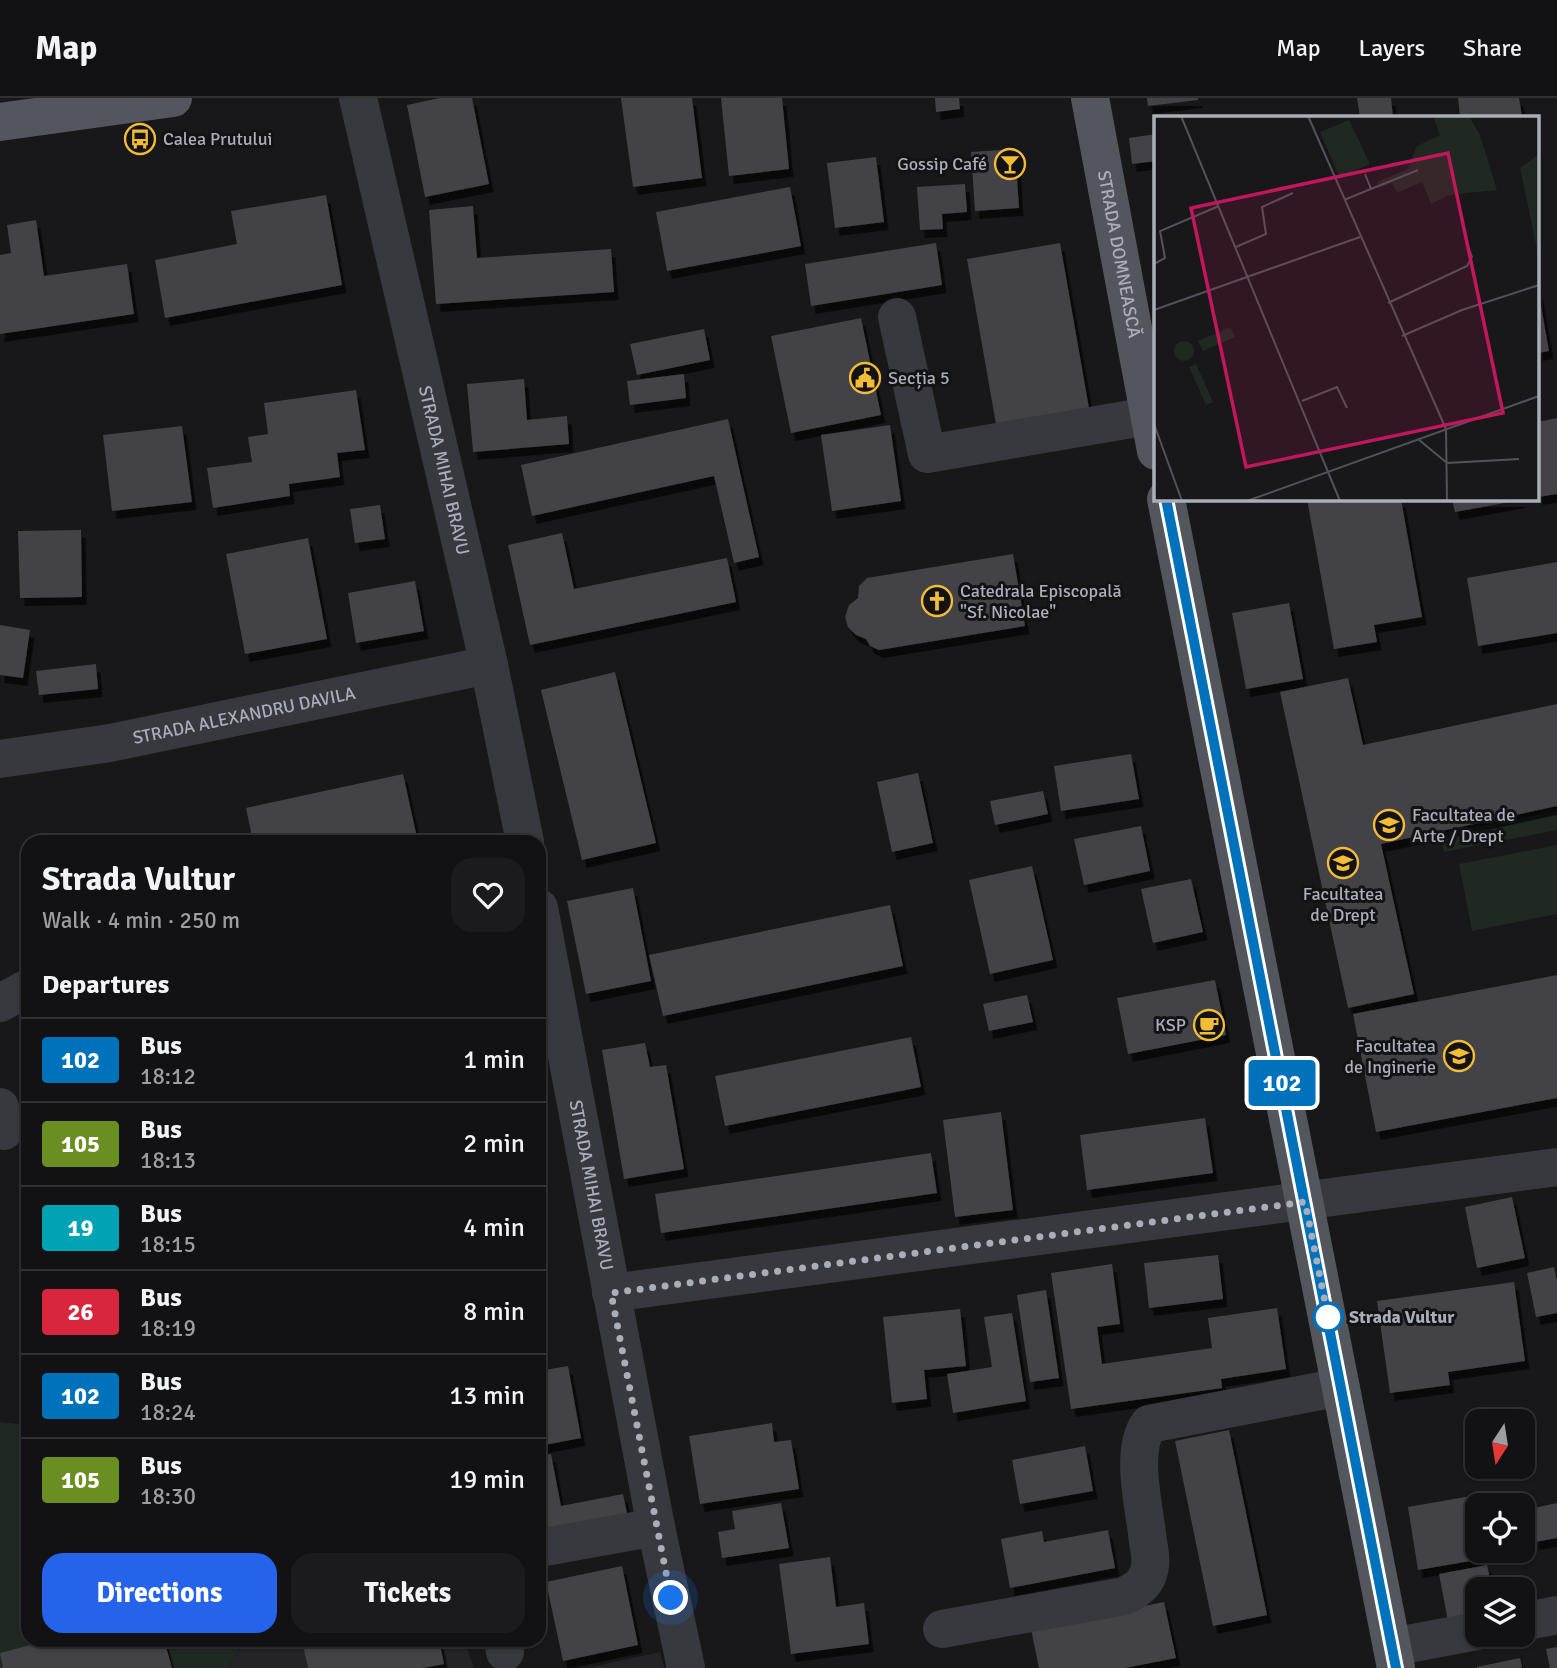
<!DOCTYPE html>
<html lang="en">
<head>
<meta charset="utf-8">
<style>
	:root { --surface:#121114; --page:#1b1a1d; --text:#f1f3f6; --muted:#9c9da0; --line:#313134; --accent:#2563eb }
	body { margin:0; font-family:Signika,sans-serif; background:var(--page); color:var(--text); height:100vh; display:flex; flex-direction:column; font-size:26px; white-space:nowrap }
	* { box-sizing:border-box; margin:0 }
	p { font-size:23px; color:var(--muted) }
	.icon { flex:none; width:38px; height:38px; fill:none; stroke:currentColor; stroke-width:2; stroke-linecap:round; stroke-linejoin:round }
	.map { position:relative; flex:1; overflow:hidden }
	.side { position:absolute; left:21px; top:737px; width:525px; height:812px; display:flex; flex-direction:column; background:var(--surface); border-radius:21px; box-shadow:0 2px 5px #0004,0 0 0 2px var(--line) }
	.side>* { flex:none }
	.badge { padding:0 14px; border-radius:5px; font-size:24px; line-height:46px }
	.needle { width:46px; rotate:192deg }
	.fabs { position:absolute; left:1465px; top:1311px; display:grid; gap:14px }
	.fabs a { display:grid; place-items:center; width:70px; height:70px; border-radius:14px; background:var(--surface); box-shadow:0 2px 5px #0004,0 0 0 2px var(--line); font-size:35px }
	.you { position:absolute; width:35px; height:35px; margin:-18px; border:5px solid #fff; border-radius:50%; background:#1a73e8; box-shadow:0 0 0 10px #1a73e833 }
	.map>.badge { position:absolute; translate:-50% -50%; box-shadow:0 0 0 4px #fff }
	h2 { padding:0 21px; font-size:26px; line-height:63px }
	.round { display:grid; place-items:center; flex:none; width:74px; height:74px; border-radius:21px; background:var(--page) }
	.overview { display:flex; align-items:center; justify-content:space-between; height:119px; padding:0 21px }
	h1 { font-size:33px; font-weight:700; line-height:52px }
	.button { display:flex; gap:14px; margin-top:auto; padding:14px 21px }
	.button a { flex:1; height:80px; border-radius:21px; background:var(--accent); color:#fff; font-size:28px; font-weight:700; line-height:80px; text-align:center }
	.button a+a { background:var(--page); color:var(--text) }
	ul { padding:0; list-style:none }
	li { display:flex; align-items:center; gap:21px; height:84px; padding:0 21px; border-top:2px solid var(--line) }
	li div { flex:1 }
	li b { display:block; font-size:26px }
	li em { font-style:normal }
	li .badge { min-width:77px; font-weight:700; text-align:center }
	header { display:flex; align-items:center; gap:42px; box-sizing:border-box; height:98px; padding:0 35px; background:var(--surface); border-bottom:2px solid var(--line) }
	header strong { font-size:33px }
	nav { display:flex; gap:38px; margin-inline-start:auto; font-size:24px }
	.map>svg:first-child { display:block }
	.built { fill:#242327 }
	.green { fill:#1f2821 }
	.building { fill:#424247; filter:url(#shadow) }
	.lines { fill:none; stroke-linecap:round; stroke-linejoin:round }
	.minor { stroke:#38393f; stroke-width:38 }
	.major { stroke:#54565e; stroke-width:38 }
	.line-casing { stroke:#fff; stroke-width:16 }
	.line { stroke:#0072bc; stroke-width:10 }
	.walk { stroke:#aaaeb9; stroke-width:7; stroke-dasharray:0 12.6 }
	.stop-dot { fill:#fff; stroke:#0072bc; stroke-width:3.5 }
	.labels { text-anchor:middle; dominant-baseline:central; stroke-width:6; stroke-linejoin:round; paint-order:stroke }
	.poi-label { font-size:18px; fill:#aaaeb9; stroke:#131215; text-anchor:start }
	.street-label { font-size:18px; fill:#aaaeb9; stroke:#131215 }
	.stop-label { font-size:18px; font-weight:bold; fill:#aaaeb9; stroke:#131215; text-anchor:start }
	.inset-road { fill:none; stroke:#52535a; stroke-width:2 }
	.view { fill:#c2185b; fill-opacity:0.15; stroke:#c2185b; stroke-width:3.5 }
	.inset-edge { fill:none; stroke:#aaaeb9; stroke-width:3.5 }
</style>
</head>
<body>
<header>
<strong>Map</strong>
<nav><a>Map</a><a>Layers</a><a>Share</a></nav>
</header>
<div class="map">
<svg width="1557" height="1570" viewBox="0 0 1557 1570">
	<defs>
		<filter id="shadow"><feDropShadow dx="4.5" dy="8" stdDeviation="0" flood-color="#0009"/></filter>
	</defs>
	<rect width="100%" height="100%" fill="#18171a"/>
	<path class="built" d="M 246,1542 L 464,1542 L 474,1570 L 227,1570 Z
		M 660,1554 L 664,1570 L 586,1570 Z"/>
	<path class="green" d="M 1557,713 L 1557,732 L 1444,754 L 1440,736 Z
		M 1557,747 L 1557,816 L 1472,833 L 1459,766 Z
		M 0,1324 L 28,1327 L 28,1542 L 246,1542 L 227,1570 L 0,1570 Z"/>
	<path class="building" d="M 440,0 L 472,0 L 489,86 L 425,99 L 407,7 Z
		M 621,0 L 692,0 L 702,80 L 633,89 Z
		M 721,0 L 782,0 L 789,71 L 729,78 Z
		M 935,0 L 959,0 L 960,11 L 936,14 Z
		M 1147,0 L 1198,0 L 1198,2 L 1148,8 Z
		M 1357,0 L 1391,0 L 1393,19 L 1360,19 Z
		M 1458,0 L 1519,0 L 1522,19 L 1460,19 Z
		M 1156,36 L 1156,63 L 1132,66 L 1129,40 Z
		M 1015,51 L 1019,110 L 975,113 L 971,54 Z
		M 876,59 L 884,124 L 835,130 L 827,65 Z
		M 965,86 L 967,114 L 942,116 L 943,131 L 920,132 L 917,89 Z
		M 790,89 L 801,148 L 667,173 L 656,114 Z
		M 326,97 L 342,187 L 165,220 L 155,162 L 237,146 L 231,113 Z
		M 473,108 L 477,160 L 611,151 L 614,194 L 436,206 L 429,112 Z
		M 36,122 L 44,178 L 127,166 L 134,216 L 0,236 L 0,157 L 11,155 L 7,127 Z
		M 936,145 L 942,187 L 811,208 L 805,166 Z
		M 1060,145 L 1090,316 L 997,332 L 967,161 Z
		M 1538,191 L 1549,253 L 1538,255 Z
		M 861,220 L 881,317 L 791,335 L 771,238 Z
		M 704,231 L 710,262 L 637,277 L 630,246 Z
		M 684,276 L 686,300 L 630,307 L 627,283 Z
		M 524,281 L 527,322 L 567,318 L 569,346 L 473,354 L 467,286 Z
		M 356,292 L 365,352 L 337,355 L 340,379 L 289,386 L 290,398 L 213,410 L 207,370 L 252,364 L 248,339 L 268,336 L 264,305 Z
		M 1557,320 L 1557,396 L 1538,399 L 1538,324 Z
		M 728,321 L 759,459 L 734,465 L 714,378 L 532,418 L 521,367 Z
		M 890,327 L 901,403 L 832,413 L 821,337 Z
		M 182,328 L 192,404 L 112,413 L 103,337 Z
		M 1307,401 L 1401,401 L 1422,519 L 1374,527 L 1377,544 L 1334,551 Z
		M 1452,401 L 1521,401 L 1521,402 L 1455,414 Z
		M 380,407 L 385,441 L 355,445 L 350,411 Z
		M 81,432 L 82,499 L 20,500 L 18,433 Z
		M 562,435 L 574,491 L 727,460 L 736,504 L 530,547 L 508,447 Z
		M 308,440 L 327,541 L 245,556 L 226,456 Z
		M 1013,456 L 1025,528 L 879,552 L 870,548 L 866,541 L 856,537 L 848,529 L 845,519 L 849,507 L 858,500 L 859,488 L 867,480 Z
		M 1557,464 L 1557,535 L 1478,548 L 1467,480 Z
		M 415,483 L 424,533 L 356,545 L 348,495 Z
		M 1289,505 L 1303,581 L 1246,591 L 1232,515 Z
		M 0,527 L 30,532 L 23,580 L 0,577 Z
		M 96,566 L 98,591 L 39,597 L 36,573 Z
		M 615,574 L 656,745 L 582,762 L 541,592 Z
		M 1348,580 L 1363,647 L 1557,606 L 1557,708 L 1381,746 L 1414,896 L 1348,910 L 1280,594 Z
		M 1131,656 L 1139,701 L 1061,713 L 1054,668 Z
		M 918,675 L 933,745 L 892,754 L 877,684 Z
		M 403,676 L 418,744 L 253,744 L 246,710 Z
		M 1043,693 L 1048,716 L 995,727 L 990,703 Z
		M 1141,728 L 1150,773 L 1084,787 L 1074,741 Z
		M 1032,768 L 1053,862 L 990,876 L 969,782 Z
		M 1191,781 L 1203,834 L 1153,845 L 1141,791 Z
		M 633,790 L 651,883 L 586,896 L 567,803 Z
		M 890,807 L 903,868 L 663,918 L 649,857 Z
		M 1557,877 L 1557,1000 L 1376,1034 L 1353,916 Z
		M 1215,882 L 1226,937 L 1128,956 L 1117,900 Z
		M 1027,897 L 1033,924 L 989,933 L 983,906 Z
		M 911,939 L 921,989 L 725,1028 L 715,978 Z
		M 645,945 L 650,969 L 666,967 L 684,1071 L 624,1081 L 602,952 Z
		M 1001,1014 L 1013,1112 L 955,1119 L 943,1022 Z
		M 1205,1020 L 1213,1075 L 1087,1092 L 1080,1037 Z
		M 931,1055 L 937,1095 L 661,1135 L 655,1096 Z
		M 1512,1099 L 1525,1160 L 1477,1170 L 1465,1109 Z
		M 1218,1157 L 1223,1201 L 1149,1210 L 1144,1165 Z
		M 1112,1166 L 1120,1226 L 1097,1229 L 1102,1266 L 1212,1250 L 1208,1220 L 1277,1210 L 1286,1271 L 1221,1281 L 1222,1290 L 1071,1311 L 1051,1175 Z
		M 1554,1169 L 1557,1183 L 1557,1215 L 1536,1219 L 1527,1175 Z
		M 1514,1184 L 1525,1263 L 1448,1274 L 1450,1287 L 1390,1295 L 1377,1203 Z
		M 1046,1192 L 1059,1280 L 1030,1284 L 1017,1197 Z
		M 960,1211 L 966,1268 L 924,1272 L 927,1301 L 892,1305 L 883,1219 Z
		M 1012,1215 L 1026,1303 L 953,1315 L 947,1276 L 992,1269 L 984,1219 Z
		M 568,1268 L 581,1340 L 539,1348 L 539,1273 Z
		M 772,1325 L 774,1344 L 791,1342 L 799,1391 L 700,1406 L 689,1338 Z
		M 1229,1332 L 1267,1517 L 1213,1528 L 1175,1343 Z
		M 1085,1348 L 1093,1393 L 1020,1406 L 1012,1362 Z
		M 551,1356 L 561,1408 L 623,1396 L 628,1420 L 539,1436 L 539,1358 Z
		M 1471,1398 L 1477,1431 L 1477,1452 L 1481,1452 L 1482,1461 L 1418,1472 L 1408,1409 Z
		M 781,1405 L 789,1450 L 722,1460 L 718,1434 L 735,1431 L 732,1413 Z
		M 1557,1405 L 1557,1440 L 1535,1444 L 1529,1411 Z
		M 1108,1432 L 1115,1470 L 1010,1490 L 1001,1441 L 1042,1433 L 1044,1444 Z
		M 830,1459 L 836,1509 L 864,1505 L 869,1546 L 791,1556 L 779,1466 Z
		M 1487,1467 L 1492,1491 L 1477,1491 L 1477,1517 L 1448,1523 L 1439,1476 Z
		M 622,1468 L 638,1547 L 563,1563 L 546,1484 Z
		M 1164,1504 L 1176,1560 L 1125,1570 L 1039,1570 L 1031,1531 Z
		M 50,1542 L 164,1542 L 172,1570 L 3,1570 L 0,1555 Z
		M 302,1542 L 439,1542 L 444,1566 L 423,1570 L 308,1570 Z
		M 1557,1549 L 1557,1570 L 1550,1570 L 1546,1551 Z
		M 1520,1560 L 1522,1570 L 1477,1570 L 1477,1569 Z"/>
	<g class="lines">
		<g class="minor">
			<path id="s1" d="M 358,0 L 489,567 L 525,744"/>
			<path d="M 897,219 L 927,356 L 1149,318"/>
			<path id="s2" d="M 0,661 L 110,645 L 489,567"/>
			<path id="s3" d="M 539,810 L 656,1429 L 686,1570"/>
			<path d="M 0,905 L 28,890"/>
			<path d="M 0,1009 L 4,1033"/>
			<path d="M 611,1195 L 1557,1069"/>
			<path d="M 539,1450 L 656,1429"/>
			<path d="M 1522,1524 L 1557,1517"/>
			<path d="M 942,1531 L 1125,1498 C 1135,1492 1144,1488 1148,1476 C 1152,1466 1150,1454 1148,1444 C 1145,1411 1129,1353 1149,1326 L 1341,1289"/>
			<path d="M 503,1542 L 505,1554"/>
			<path d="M 1392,1549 L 1477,1533"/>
		</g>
		<g class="major">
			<path id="s4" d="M 1090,0 L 1156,353"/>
			<path d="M 0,24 L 173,0"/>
			<path d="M 1166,401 L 1396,1570"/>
		</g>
	</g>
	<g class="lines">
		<g class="line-casing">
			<path id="line" d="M 1166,401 L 1396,1570"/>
		</g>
		<use href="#line" class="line"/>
		<path class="walk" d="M 671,1500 L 611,1195 L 1305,1104 L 1328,1219"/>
	</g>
	<defs>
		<g id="bus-ring" transform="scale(1.575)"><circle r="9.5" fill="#131215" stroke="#f2bc37" stroke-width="1.5"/><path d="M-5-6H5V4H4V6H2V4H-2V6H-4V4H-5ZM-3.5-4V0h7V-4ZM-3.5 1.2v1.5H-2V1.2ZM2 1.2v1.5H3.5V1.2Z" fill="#f2bc37"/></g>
		<g id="bar-ring" transform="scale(1.575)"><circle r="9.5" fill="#131215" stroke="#f2bc37" stroke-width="1.5"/><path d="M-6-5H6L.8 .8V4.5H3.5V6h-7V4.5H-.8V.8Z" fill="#f2bc37"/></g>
		<g id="civic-ring" transform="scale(1.575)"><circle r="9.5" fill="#131215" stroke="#f2bc37" stroke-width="1.5"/><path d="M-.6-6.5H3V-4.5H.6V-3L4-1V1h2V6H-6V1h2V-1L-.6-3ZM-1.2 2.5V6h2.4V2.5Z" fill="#f2bc37"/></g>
		<g id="church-ring" transform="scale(1.575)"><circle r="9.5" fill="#131215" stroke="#f2bc37" stroke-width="1.5"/><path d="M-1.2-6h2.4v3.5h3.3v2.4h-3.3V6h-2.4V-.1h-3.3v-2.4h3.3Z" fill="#f2bc37"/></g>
		<g id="university-ring" transform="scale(1.575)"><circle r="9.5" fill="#131215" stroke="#f2bc37" stroke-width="1.5"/><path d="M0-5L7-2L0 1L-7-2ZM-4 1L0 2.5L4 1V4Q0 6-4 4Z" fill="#f2bc37"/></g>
		<g id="cafe-ring" transform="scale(1.575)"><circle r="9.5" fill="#131215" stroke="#f2bc37" stroke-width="1.5"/><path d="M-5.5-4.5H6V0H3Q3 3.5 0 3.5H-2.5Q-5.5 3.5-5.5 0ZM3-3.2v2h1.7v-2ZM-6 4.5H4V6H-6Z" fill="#f2bc37"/></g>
	</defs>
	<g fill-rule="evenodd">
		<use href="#bus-ring" x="140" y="41"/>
		<use href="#bar-ring" x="1010" y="66"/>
		<use href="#civic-ring" x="865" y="280"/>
		<use href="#church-ring" x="937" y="503"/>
		<use href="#university-ring" x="1389" y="727"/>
		<use href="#university-ring" x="1343" y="765"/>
		<use href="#cafe-ring" x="1209" y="927"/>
		<use href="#university-ring" x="1459" y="958"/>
	</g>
	<circle class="stop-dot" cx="1328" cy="1219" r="14"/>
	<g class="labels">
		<g class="poi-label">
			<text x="163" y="41">Calea Prutului</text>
			<text x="987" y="66" text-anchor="end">Gossip Café</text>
			<text x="888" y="280">Secția 5</text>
			<text x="960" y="493">Catedrala Episcopală<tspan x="960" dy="21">"Sf. Nicolae"</tspan></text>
			<text x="1412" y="717">Facultatea de<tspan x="1412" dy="21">Arte / Drept</tspan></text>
			<text x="1343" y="796" text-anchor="middle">Facultatea<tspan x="1343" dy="21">de Drept</tspan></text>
			<text x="1186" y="927" text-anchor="end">KSP</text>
			<text x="1436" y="948" text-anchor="end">Facultatea<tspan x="1436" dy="21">de Inginerie</tspan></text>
		</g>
		<g class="street-label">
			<text stroke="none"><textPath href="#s4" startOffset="159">STRADA DOMNEASCĂ</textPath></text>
			<text stroke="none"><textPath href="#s1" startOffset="382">STRADA MIHAI BRAVU</textPath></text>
			<text stroke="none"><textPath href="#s2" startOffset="248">STRADA ALEXANDRU DAVILA</textPath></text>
			<text stroke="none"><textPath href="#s3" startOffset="282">STRADA MIHAI BRAVU</textPath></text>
		</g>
		<g class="stop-label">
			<text x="1349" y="1219">Strada Vultur</text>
		</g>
	</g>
	<g transform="translate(1154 18)">
		<rect width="385" height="385" fill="#18171a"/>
		<path d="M 279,0 L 315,0 L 326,19 L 343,74 L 295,79 L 277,88 L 268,66 L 243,77 L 238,67 L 225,72 L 223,66 L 253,53 L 263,30 L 286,19 ZM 195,4 L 216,48 L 186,62 L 166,16 ZM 385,38 L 385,143 L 366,52 ZM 76,211 L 81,221 L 49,235 L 44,225 ZM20 235a10 10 0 1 1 20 0a10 10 0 1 1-20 0ZM 42,248 L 59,286 L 52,289 L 35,251 Z" fill="#1f2821"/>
		<path class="inset-road" d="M 27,0 L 186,385M 154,0 L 292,313 L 293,385M 217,73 L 264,54M 190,84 L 217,73 L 211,58M 82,131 L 112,118 L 108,91 L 139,77M 0,148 L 11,142 L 6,115 L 65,90M 234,187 L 313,150 L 318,141 L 312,126M 0,194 L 206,121M 248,220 L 308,194 L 385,169M 148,285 L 183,271 L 193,292M 0,308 L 28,385M 264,323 L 293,347 L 365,343M 93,385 L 385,280"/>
		<path class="view" d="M 294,37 L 349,297 L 92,351 L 37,92 Z"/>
		<rect width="385" height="385" class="inset-edge"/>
	</g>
</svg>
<div class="fabs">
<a><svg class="needle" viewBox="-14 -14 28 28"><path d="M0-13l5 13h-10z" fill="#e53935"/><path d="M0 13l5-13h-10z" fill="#9c9da0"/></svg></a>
<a><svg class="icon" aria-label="locate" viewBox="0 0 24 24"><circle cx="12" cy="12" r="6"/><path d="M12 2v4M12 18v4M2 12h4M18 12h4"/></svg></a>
<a><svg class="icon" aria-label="layers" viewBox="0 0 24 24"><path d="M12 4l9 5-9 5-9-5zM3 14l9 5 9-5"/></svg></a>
</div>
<div class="you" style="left:671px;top:1500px"></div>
<b class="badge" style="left:1282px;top:985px;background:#0072bc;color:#fff">102</b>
<section class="side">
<div class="overview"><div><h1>Strada Vultur</h1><p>Walk · 4 min · 250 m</p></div><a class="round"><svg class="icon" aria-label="heart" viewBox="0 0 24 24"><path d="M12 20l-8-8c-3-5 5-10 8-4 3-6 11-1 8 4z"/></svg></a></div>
<h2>Departures</h2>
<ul>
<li><span class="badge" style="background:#0072bc;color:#fff">102</span><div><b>Bus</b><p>18:12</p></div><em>1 min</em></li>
<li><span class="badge" style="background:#6b8e23;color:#fff">105</span><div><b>Bus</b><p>18:13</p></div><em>2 min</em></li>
<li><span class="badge" style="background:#00a3b4;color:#fff">19</span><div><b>Bus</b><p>18:15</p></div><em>4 min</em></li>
<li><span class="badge" style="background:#d7263d;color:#fff">26</span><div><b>Bus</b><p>18:19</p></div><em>8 min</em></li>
<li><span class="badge" style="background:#0072bc;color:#fff">102</span><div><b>Bus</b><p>18:24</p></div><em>13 min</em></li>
<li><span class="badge" style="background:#6b8e23;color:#fff">105</span><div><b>Bus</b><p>18:30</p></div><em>19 min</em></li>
</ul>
<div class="button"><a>Directions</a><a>Tickets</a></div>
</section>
</div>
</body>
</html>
